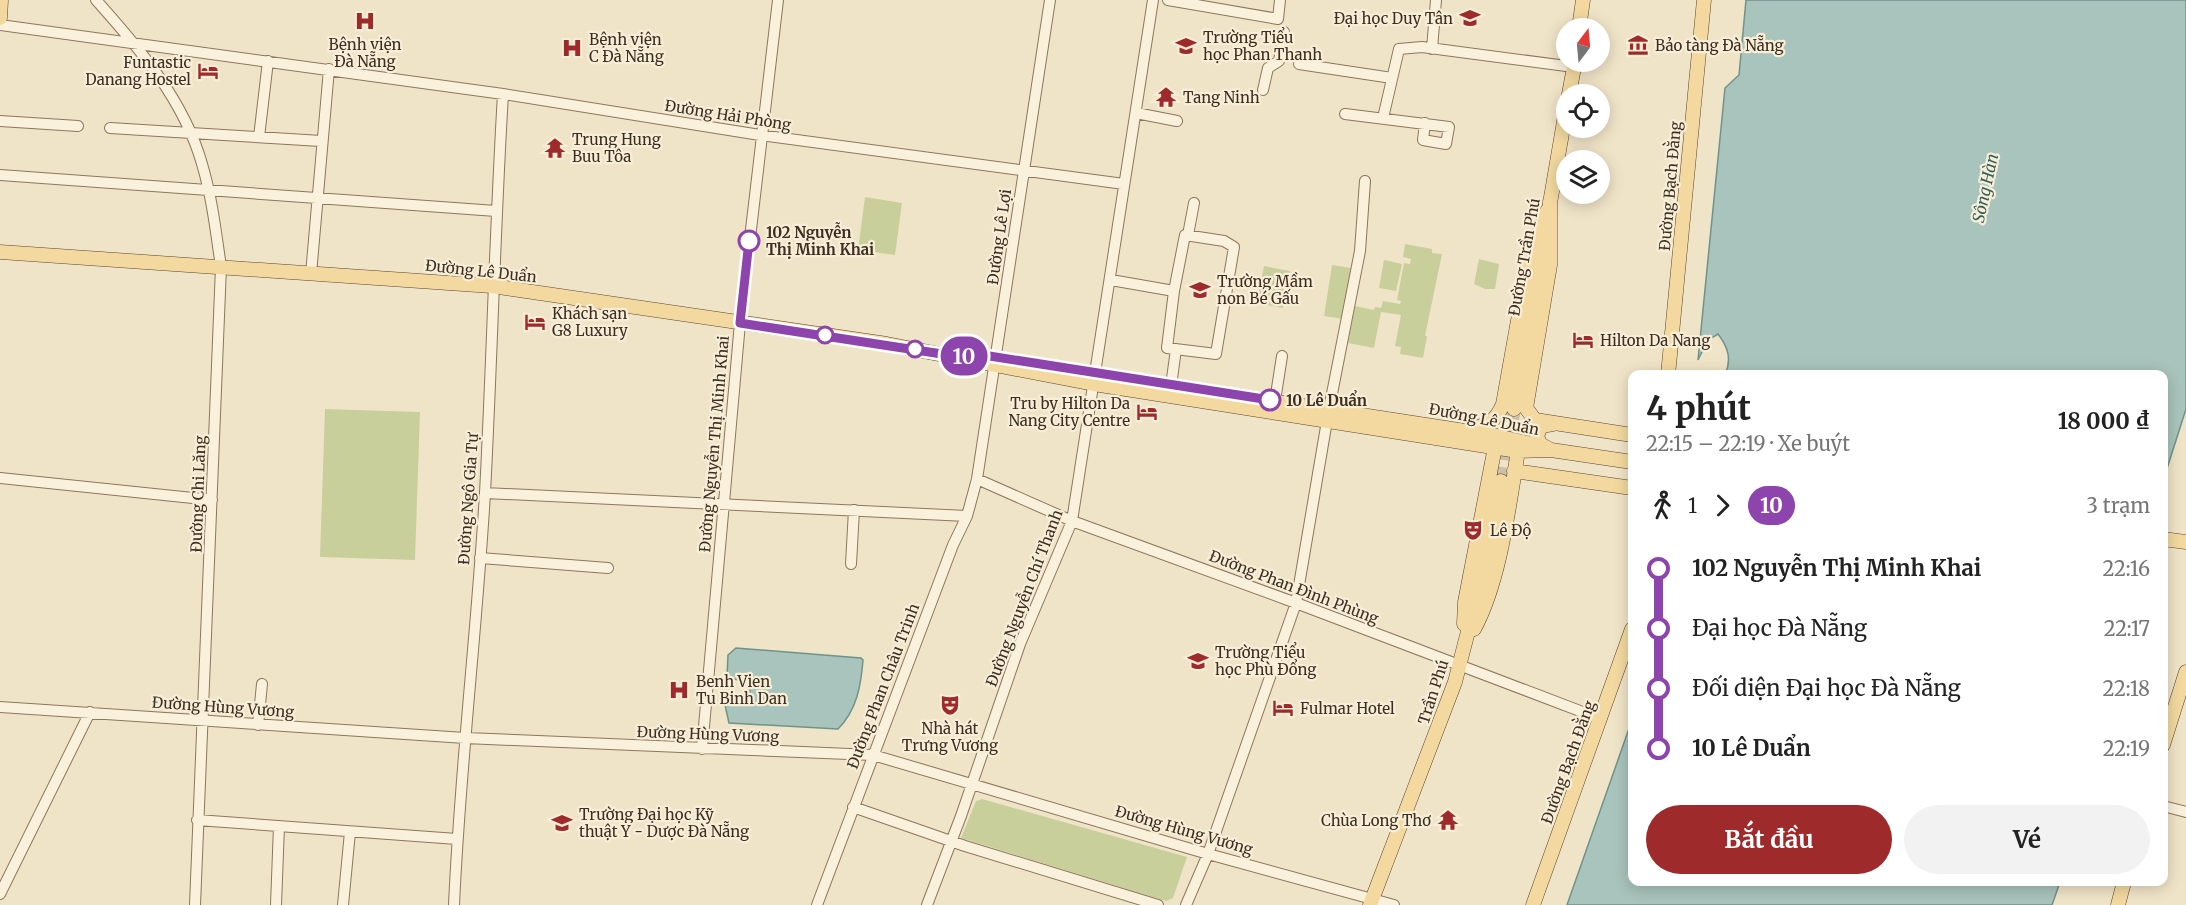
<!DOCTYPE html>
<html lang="vi">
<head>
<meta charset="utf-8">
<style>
	:root { --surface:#fff; --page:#f2f2f2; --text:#222; --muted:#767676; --accent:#9e2a2b }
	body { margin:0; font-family:Merriweather,serif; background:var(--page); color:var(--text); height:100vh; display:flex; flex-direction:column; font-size:22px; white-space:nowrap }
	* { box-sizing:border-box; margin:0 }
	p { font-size:20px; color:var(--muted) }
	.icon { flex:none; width:33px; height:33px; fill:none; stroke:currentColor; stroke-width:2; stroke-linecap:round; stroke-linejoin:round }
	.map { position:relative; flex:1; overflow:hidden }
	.panel { position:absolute; left:1628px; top:370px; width:540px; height:516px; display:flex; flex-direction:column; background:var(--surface); border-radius:12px; box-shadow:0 3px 15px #0003 }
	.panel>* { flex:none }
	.badge { padding:0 12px; border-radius:20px; font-size:21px; line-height:39px }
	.needle { width:39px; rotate:16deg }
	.controls { position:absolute; left:1556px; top:18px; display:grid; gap:12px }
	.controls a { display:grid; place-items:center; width:54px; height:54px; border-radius:50%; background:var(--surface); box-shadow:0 3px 15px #0003; font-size:30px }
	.map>.badge { position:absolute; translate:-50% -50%; box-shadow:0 0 0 3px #fff }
	.legs { display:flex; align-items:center; gap:9px; height:66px; padding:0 18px; font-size:20px }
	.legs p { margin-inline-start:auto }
	.headline { display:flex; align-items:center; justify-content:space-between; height:102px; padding:0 18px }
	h1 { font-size:33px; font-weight:700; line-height:45px }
	.cta { display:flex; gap:12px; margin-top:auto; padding:12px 18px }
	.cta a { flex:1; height:69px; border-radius:36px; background:var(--accent); color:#fff; font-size:24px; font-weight:700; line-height:69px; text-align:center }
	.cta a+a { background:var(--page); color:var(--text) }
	ul { padding:0 18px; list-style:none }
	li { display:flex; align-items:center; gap:21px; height:60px; font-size:22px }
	li i { display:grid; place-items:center; width:9px; height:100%; margin:0 8px; background:currentColor }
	li i::after { content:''; width:15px; height:15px; margin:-8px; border:4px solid; border-radius:50%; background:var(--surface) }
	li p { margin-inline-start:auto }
	li:first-child i { background:linear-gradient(#0000 50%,currentColor 0) }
	li:last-child i { background:linear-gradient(currentColor 50%,#0000 0) }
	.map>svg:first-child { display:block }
	.green { fill:#c9cf9b }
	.water { fill:#a9c4bc; stroke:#6f938a; stroke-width:1.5 }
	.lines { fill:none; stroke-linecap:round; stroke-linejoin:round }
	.major-tunnel { stroke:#ccc0a6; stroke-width:14; stroke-dasharray:14 7; stroke-linecap:butt }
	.minor-casing { stroke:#8d765c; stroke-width:12 }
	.major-casing { stroke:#5b4430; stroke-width:15 }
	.minor { stroke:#faf1dc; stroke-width:10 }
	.major { stroke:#f3d9a0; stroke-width:14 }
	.line-1-casing { stroke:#fff; stroke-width:14 }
	.line-1 { stroke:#8e44ad; stroke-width:9 }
	.stop-1-dot { fill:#fff; stroke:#8e44ad; stroke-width:3 }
	.labels { text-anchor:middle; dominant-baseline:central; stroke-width:4.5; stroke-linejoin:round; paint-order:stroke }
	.poi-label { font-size:15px; fill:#3d2e20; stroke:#f7eed8; text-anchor:start }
	.street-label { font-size:15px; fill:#3d2e20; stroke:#f7eed8 }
	.stop-label { font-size:15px; font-weight:bold; fill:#3d2e20; stroke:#f7eed8; text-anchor:start }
	.water-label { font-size:16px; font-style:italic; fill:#2f5d5a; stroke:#f7eed8 }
</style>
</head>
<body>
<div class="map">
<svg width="2186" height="905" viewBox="0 0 2186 905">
	<rect width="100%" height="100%" fill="#f0e4c8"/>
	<path class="green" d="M 865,197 L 902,203 L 895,255 L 858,250 Z
		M 1405,244 L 1432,249 L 1432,253 L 1442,254 L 1425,336 L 1427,336 L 1423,358 L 1400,354 L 1401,347 L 1395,346 L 1401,315 L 1381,312 L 1374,348 L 1348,343 L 1355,306 L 1374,310 L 1375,307 L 1381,308 L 1383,301 L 1400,304 L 1401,301 L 1397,300 L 1404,263 L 1410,264 L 1411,259 L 1403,257 Z
		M 1479,259 L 1499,264 L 1495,289 L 1485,289 L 1474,284 Z
		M 1384,260 L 1402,264 L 1396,291 L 1379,288 Z
		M 1332,265 L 1351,268 L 1343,319 L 1324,316 Z
		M 1264,266 L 1290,271 L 1283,308 L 1257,303 Z
		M 325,409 L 420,412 L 415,560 L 320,557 Z
		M 982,799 L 1187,857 L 1173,898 L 1166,901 L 961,838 L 976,801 Z"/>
	<path class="water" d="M 1746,0 L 2186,0 L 2186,409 L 2163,481 L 2163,375 L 1725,375 C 1732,359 1728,347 1718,334 L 1708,340 L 1698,360 L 1725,88 L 1739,75 Z
		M 736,648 L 861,658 L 863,660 C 861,685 857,710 838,729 L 729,723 L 725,705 L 728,699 L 750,692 L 749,683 L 727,677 L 728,655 Z
		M 1632,720 L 1632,882 L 2060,882 L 2052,905 L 1567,905 Z"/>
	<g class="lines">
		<path class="major-tunnel" d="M 1501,481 L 1514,409"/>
		<g class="minor-casing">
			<path id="minor" d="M 96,0 C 139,48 184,100 202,164 C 212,197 216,233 221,267 L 195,905
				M 1168,0 L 1278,19 L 1280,0
				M 0,25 L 503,94 L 760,135 L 1124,184
				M 1432,49 L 1436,0
				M 1299,64 L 1392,78
				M 1263,90 L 1268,68 L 1279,61 L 1284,32
				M 1136,113 L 1177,121
				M 1345,114 L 1449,127 L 1446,144 L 1423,140 L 1425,123
				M 1383,118 L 1399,49 L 1422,47 L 1574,67
				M 0,121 L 78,126
				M 110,128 L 321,141
				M 259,137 L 268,61
				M 0,175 L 496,211
				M 1188,235 L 1194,203
				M 311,274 L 329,69
				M 1111,280 L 1174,291 L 1185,235 L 1224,241 L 1234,247 L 1216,354 L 1167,348 L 1174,291
				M 1171,386 L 1176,349
				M 1275,401 L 1282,356
				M 0,478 L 212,500
				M 977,479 L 1072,521 L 1296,603 L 1601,719
				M 485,493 L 967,516
				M 480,558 L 608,568
				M 851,564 L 854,510
				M 0,707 L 465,738 L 873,755 L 1208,854 L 1394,905
				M 258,725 L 262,684
				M 702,749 L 740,323 L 778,0
				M 2163,806 L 2186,812
				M 853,807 L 965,846 L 1158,905
				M 197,820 L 457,839
				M 0,894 L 90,712
				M 276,905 L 279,826
				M 343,905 L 350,832
				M 454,905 C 460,767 477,630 485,493 C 492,360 495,227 503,94
				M 817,905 L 953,545 L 967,516 L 977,479 L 1050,0
				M 927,905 L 961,816 L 1020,644 L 1072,521 L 1153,0
				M 1186,905 L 1208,854 L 1296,603 L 1329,409 L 1360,251 L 1365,181"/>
		</g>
		<g class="major-casing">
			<path id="major" d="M 0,18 L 1,0
				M 1579,28 L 1583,0
				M 1569,94 L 1575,62
				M 1550,201 L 1550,265 L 1526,408 L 1535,420 L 1632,435
				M 1549,209 L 1566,110
				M 0,252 L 492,286 L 887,344 L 1094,384 L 1518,451 L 1551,450
				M 1071,370 L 1497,436 L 1540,446
				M 1668,375 L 1704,0
				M 1514,409 L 1543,240
				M 1553,424 L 1541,426 L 1537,436 L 1540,444 L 1551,450 L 1632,462
				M 1468,431 C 1486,425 1496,422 1503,404 L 1528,265 L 1547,211
				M 1514,471 L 1632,488
				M 2163,539 L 2186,542
				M 1464,624 L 1465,602 L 1495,447
				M 1474,629 C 1500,582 1509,505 1518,451
				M 2163,745 L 2186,672
				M 1370,905 L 1455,682 L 1482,577 L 1501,481
				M 1533,905 L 1632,629
				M 2118,905 L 2124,882"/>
		</g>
		<use href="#minor" class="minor"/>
		<use href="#major" class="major"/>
	</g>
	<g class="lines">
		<g class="line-1-casing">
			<path id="line-1" d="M 749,241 L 740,323 L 955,356 L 983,355 L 1270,400"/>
		</g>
		<use href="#line-1" class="line-1"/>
	</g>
	<defs>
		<g id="university-bare" transform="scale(1.62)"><path d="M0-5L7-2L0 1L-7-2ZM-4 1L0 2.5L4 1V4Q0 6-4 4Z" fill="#9e2a2b" stroke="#f7eed8" stroke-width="2.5" paint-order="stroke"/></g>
		<g id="hospital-bare" transform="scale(1.62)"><path d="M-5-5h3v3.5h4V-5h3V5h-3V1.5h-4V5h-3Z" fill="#9e2a2b" stroke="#f7eed8" stroke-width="2.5" paint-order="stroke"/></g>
		<g id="museum-bare" transform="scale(1.62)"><path d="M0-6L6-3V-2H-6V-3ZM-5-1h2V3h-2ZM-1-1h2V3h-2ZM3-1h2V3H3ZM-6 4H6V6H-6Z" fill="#9e2a2b" stroke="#f7eed8" stroke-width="2.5" paint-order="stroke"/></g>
		<g id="school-bare" transform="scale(1.62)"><path d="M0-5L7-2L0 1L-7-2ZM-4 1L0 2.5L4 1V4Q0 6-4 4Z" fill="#9e2a2b" stroke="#f7eed8" stroke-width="2.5" paint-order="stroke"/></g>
		<g id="hotel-bare" transform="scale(1.62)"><path d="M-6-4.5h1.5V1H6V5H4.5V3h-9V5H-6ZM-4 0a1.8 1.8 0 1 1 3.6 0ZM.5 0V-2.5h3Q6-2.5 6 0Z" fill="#9e2a2b" stroke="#f7eed8" stroke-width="2.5" paint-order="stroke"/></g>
		<g id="temple-bare" transform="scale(1.62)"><path d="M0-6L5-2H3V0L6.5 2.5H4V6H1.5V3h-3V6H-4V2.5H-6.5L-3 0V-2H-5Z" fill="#9e2a2b" stroke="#f7eed8" stroke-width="2.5" paint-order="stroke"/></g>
		<g id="theatre-bare" transform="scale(1.62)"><path d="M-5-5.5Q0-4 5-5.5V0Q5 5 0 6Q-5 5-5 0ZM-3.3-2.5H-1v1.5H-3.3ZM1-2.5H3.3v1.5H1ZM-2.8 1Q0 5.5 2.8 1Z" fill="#9e2a2b" stroke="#f7eed8" stroke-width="2.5" paint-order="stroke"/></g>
	</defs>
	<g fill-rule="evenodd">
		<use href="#university-bare" x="1470" y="18"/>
		<use href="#hospital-bare" x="365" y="21"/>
		<use href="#museum-bare" x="1638" y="45"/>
		<use href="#school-bare" x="1186" y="46"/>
		<use href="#hospital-bare" x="572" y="48"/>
		<use href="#hotel-bare" x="208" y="71"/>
		<use href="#temple-bare" x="1166" y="97"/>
		<use href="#temple-bare" x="555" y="148"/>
		<use href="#school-bare" x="1200" y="290"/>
		<use href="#hotel-bare" x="535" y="322"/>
		<use href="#hotel-bare" x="1583" y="340"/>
		<use href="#hotel-bare" x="1147" y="412"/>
		<use href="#theatre-bare" x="1473" y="530"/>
		<use href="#school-bare" x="1198" y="661"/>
		<use href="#hospital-bare" x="679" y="690"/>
		<use href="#theatre-bare" x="950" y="705"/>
		<use href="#hotel-bare" x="1283" y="708"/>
		<use href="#temple-bare" x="1448" y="820"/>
		<use href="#university-bare" x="562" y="823"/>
	</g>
	<g class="stop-1-dot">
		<circle cx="749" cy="241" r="10"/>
		<circle cx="825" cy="335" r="8"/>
		<circle cx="915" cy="349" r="8"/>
		<circle cx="1270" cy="400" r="10"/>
	</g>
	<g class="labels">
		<g class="poi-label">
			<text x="1453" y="18" text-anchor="end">Đại học Duy Tân</text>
			<text x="1203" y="37">Trường Tiểu<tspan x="1203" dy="17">học Phan Thanh</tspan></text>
			<text x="589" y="39">Bệnh viện<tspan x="589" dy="17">C Đà Nẵng</tspan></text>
			<text x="365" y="44" text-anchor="middle">Bệnh viện<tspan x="365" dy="17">Đà Nẵng</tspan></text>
			<text x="1655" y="45">Bảo tàng Đà Nẵng</text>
			<text x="191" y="62" text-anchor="end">Funtastic<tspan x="191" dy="17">Danang Hostel</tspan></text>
			<text x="1183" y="97">Tang Ninh</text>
			<text x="572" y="139">Trung Hung<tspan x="572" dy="17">Buu Tôa</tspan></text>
			<text x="1217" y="281">Trường Mầm<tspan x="1217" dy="17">non Bé Gấu</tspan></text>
			<text x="552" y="313">Khách sạn<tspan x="552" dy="17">G8 Luxury</tspan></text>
			<text x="1600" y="340">Hilton Da Nang</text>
			<text x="1130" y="403" text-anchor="end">Tru by Hilton Da<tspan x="1130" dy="17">Nang City Centre</tspan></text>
			<text x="1490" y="530">Lê Độ</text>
			<text x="1215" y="652">Trường Tiểu<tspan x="1215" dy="17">học Phù Đổng</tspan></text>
			<text x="696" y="681">Benh Vien<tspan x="696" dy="17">Tu Binh Dan</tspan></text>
			<text x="1300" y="708">Fulmar Hotel</text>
			<text x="950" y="728" text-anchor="middle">Nhà hát<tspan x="950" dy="17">Trưng Vương</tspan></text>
			<text x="579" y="814">Trường Đại học Kỹ<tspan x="579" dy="17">thuật Y - Dược Đà Nẵng</tspan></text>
			<text x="1431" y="820" text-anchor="end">Chùa Long Thơ</text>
		</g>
		<g class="street-label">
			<text transform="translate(728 115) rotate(9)">Đường Hải Phòng</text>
			<text transform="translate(1670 186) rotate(-85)">Đường Bạch Đằng</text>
			<text transform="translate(999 237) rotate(-82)">Đường Lê Lợi</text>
			<text transform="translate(1524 257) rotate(-80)">Đường Trần Phú</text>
			<text transform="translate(481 271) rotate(6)">Đường Lê Duẩn</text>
			<text transform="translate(1484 419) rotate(11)">Đường Lê Duẩn</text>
			<text transform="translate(714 444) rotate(-85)">Đường Nguyễn Thị Minh Khai</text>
			<text transform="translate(198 494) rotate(-88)">Đường Chi Lăng</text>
			<text transform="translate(468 499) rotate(-86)">Đường Ngô Gia Tự</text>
			<text transform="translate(1294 587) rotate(21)">Đường Phan Đình Phùng</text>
			<text transform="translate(1024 598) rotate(-69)">Đường Nguyễn Chí Thanh</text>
			<text transform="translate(883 686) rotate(-69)">Đường Phan Châu Trinh</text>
			<text transform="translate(1433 692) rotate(-72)">Trần Phú</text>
			<text transform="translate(223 707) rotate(4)">Đường Hùng Vương</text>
			<text transform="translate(708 734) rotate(2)">Đường Hùng Vương</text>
			<text transform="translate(1568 762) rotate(-70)">Đường Bạch Đằng</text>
			<text transform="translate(1184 830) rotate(16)">Đường Hùng Vương</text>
		</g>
		<g class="stop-label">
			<text x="766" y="232">102 Nguyễn<tspan x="766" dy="17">Thị Minh Khai</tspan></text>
			<text x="1286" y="400">10 Lê Duẩn</text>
		</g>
		<g class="water-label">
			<text transform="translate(1985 188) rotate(-78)">Sông Hàn</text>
		</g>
	</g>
</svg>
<div class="controls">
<a><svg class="needle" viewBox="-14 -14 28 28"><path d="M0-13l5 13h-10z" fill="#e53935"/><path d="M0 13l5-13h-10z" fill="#767676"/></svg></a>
<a><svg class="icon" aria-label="locate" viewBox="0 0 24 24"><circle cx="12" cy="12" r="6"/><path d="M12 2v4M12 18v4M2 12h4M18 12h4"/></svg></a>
<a><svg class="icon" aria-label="layers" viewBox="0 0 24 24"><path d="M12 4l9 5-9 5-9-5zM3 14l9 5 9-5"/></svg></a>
</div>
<b class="badge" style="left:964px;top:356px;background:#8e44ad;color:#fff">10</b>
<section class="panel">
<div class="headline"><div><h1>4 phút</h1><p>22:15 – 22:19 · Xe buýt</p></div><b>18 000 ₫</b></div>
<div class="legs"><svg class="icon" aria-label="walk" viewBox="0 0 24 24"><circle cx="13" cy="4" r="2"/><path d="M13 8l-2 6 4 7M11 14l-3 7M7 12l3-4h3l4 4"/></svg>1<svg class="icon" aria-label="forward" viewBox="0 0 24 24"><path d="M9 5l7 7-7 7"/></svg><b class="badge" style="background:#8e44ad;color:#fff">10</b><p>3 trạm</p></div>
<ul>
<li><i style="color:#8e44ad"></i><b>102 Nguyễn Thị Minh Khai</b><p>22:16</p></li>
<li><i style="color:#8e44ad"></i><span>Đại học Đà Nẵng</span><p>22:17</p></li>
<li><i style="color:#8e44ad"></i><span>Đối diện Đại học Đà Nẵng</span><p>22:18</p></li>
<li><i style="color:#8e44ad"></i><b>10 Lê Duẩn</b><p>22:19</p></li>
</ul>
<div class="cta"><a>Bắt đầu</a><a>Vé</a></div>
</section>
</div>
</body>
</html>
